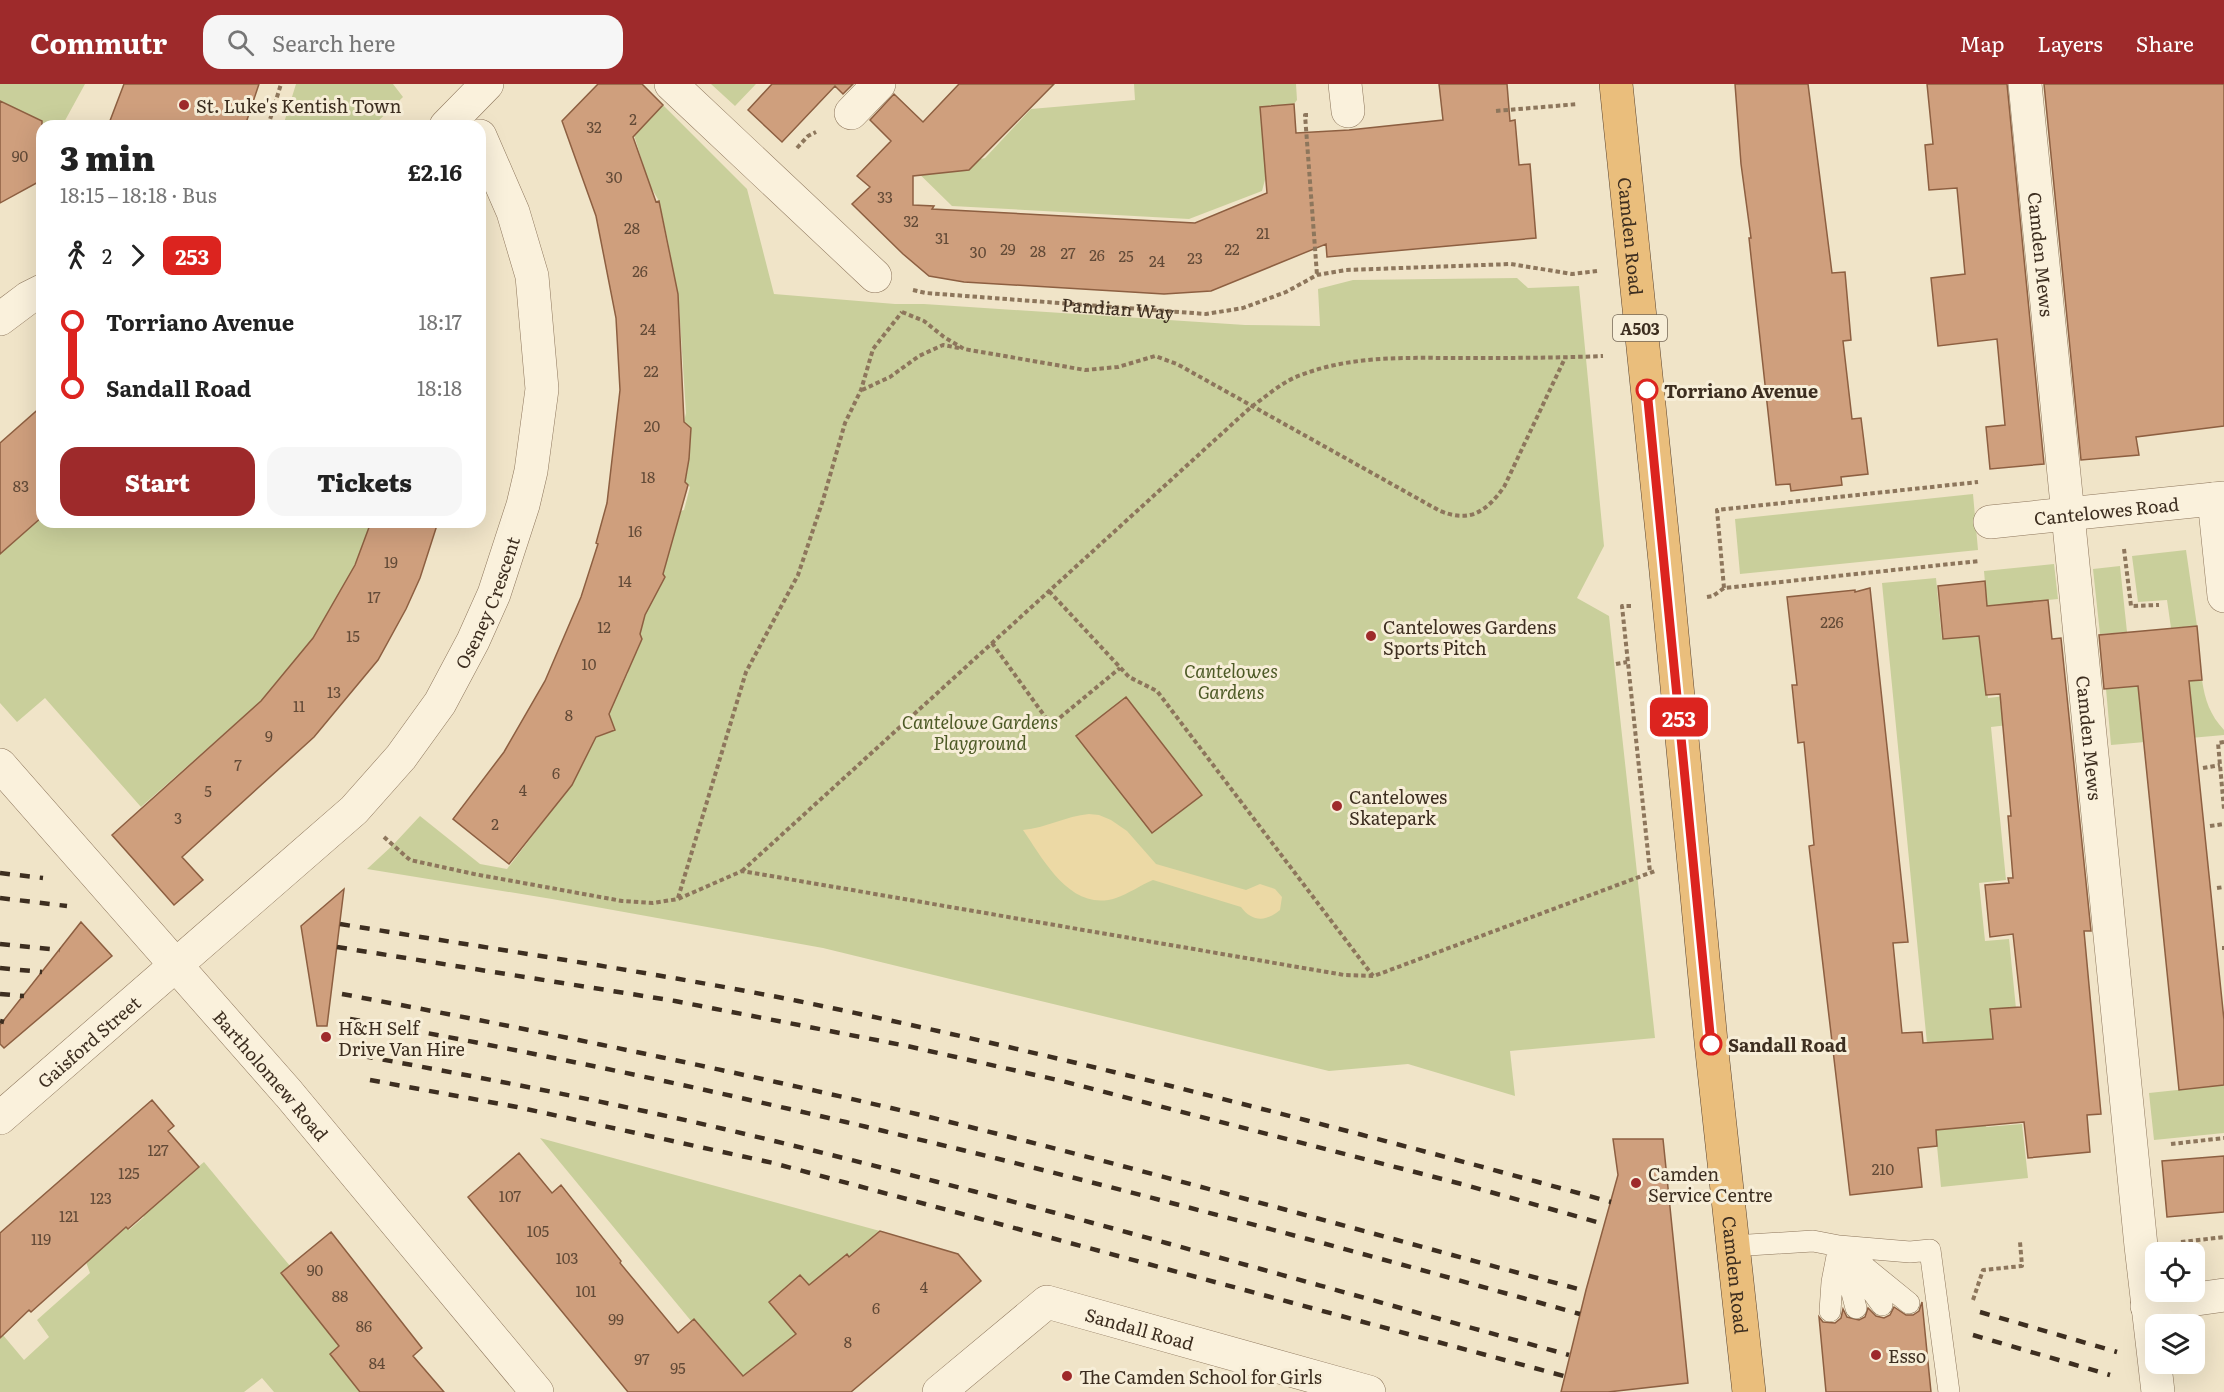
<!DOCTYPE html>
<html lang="en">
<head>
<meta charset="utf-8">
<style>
	:root { --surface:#fff; --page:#f6f6f6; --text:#222; --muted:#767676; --accent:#9e2a2b }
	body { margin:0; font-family:Literata,serif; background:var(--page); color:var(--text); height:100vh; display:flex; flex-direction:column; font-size:22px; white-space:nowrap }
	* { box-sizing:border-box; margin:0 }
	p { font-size:20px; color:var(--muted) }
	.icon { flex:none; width:33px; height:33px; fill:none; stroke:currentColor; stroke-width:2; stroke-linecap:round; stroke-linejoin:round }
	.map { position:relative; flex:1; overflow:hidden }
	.side { position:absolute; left:36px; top:36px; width:450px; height:408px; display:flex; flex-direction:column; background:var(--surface); border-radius:18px; box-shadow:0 6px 24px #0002 }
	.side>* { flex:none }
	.badge { padding:0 12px; border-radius:9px; font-size:21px; line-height:39px }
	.tools { position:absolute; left:2145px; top:1158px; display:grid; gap:12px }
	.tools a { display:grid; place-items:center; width:60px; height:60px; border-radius:12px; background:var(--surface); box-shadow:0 6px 24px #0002; font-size:30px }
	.map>.badge { position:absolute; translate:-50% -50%; box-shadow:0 0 0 3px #fff }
	.legs { display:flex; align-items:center; gap:9px; height:66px; padding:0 24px; font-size:20px }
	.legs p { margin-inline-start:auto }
	.headline { display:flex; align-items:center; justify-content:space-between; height:102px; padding:0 24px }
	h1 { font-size:33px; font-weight:800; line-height:45px }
	.cta { display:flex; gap:12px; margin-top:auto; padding:12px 24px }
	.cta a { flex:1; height:69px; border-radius:18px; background:var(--accent); color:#fff; font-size:24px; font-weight:800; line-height:69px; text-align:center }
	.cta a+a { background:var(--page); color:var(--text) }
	ul { padding:0 24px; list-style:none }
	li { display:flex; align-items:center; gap:21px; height:66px; font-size:22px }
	li i { display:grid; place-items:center; width:9px; height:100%; margin:0 8px; background:currentColor }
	li i::after { content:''; width:15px; height:15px; margin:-8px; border:4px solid; border-radius:50%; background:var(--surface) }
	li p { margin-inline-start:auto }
	li:first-child i { background:linear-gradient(#0000 50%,currentColor 0) }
	li:last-child i { background:linear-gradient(currentColor 50%,#0000 0) }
	header { display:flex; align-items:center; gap:36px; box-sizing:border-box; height:84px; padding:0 30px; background:var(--accent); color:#fff }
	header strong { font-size:28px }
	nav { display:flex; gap:33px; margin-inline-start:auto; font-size:21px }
	.search { width:420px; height:54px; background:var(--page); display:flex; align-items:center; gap:15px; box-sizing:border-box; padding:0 21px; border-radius:18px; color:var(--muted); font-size:22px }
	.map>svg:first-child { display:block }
	.green { fill:#c9cf9b }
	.sand { fill:#ecd9a5 }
	.building { fill:#cf9f7d; stroke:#8d5f41; stroke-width:1.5 }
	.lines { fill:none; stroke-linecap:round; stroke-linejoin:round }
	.service-casing { stroke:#8d765c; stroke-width:22 }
	.minor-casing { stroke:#8d765c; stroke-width:34 }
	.trunk-casing { stroke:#5b4430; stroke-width:34 }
	.path { stroke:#8d765c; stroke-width:4; stroke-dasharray:4.5 3; stroke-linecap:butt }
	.service { stroke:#faf1dc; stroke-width:21 }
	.minor { stroke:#faf1dc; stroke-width:33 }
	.trunk { stroke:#eabe7c; stroke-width:33 }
	.rail { stroke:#3d2e20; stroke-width:4.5; stroke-dasharray:10 10; stroke-linecap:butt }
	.line-1-casing { stroke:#fff; stroke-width:14 }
	.line-1 { stroke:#dc241f; stroke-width:9 }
	.poi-dot { fill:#9e2a2b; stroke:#f7eed8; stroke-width:2 }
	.stop-1-dot { fill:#fff; stroke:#dc241f; stroke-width:3 }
	.labels { text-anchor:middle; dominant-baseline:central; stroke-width:6; stroke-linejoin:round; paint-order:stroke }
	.number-label { font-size:15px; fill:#624a37 }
	.shield { fill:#f7eed8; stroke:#756857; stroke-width:1.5 }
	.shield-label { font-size:16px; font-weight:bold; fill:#3d2e20 }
	.poi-label { font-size:18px; fill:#3d2e20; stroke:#f7eed8; text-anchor:start }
	.street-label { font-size:18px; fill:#3d2e20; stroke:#f7eed8 }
	.stop-label { font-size:18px; font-weight:bold; fill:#3d2e20; stroke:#f7eed8; text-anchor:start }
	.park-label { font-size:18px; font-style:italic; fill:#4d5a26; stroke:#f7eed8 }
</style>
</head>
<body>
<header>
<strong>Commutr</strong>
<div class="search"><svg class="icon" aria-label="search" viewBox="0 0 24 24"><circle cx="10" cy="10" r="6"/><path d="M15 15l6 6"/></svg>Search here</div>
<nav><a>Map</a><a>Layers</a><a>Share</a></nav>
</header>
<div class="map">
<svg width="2224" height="1308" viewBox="0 0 2224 1308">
	<rect width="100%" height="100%" fill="#f0e4c8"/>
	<path class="green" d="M 0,0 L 85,0 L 62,42 L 49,42 L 16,25 L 0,33 Z
		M 296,0 L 393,0 L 403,13 L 373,42 L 283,42 Z
		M 711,0 L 756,0 L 735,22 Z
		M 1134,0 L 1296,0 L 1297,16 L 1294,20 L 1260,23 L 1266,92 L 1262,107 L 1189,135 L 952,122 L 901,72 L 966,60 L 981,75 L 985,74 L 1031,25 L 1135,16 Z
		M 663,21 L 747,105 L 774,210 L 895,220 L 924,220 L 1245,241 L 1320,242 L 1318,205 L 1353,196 L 1517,194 L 1528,204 L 1579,202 L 1604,462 L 1577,514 L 1609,532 L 1655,954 L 1510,967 L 1515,1012 L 1408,980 L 1329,987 L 823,864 L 552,815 L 367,785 L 393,761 L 420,732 L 480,780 L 507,785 L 566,708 L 595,654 L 607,649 L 612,638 L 608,625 L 613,605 L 621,604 L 628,589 L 623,582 L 628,571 L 637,568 L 642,555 L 638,546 L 651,508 L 660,504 L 664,491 L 658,484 L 671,430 L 684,426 L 690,403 L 685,398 L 688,385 L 681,378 L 682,362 L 691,356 L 691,344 L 684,338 L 686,329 L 679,221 L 668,157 L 659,117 L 649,100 L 634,51 Z
		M 1973,410 L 1978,466 L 1740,490 L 1735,435 Z
		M 42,433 L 42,438 L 371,438 L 355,481 L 313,554 L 261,617 L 141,723 L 45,614 L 17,638 L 0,619 L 0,470 Z
		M 2186,466 L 2197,542 L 2171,544 L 2167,516 L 2138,518 L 2132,472 Z
		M 2054,480 L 2058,515 L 1987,522 L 1984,487 Z
		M 2120,482 L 2127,548 L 2100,550 L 2093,485 Z
		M 1936,494 L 1942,555 L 1982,552 L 1988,614 L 2014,611 L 2017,640 L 1991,643 L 2006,796 L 1979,799 L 1985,857 L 2009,855 L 2022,984 L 1983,1009 L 1986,1043 L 2022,1040 L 2028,1094 L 1941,1103 L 1882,499 Z
		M 2202,596 C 2205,616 2210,631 2224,646 L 2224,651 L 2111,661 L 2106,605 Z
		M 2224,1001 L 2224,1049 L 2154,1056 L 2149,1009 Z
		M 540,1054 L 880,1147 L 849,1173 L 847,1170 L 840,1237 L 800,1191 L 769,1218 L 807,1262 L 773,1268 L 739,1295 Z
		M 204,1078 L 290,1182 L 281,1189 L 339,1262 L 330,1270 L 360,1308 L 274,1308 L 262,1294 L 244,1308 L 0,1308 L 0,1255 L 3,1251 L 24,1276 L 49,1253 L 37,1236 L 90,1189 L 86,1178 L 115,1131 L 129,1146 L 144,1133 L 141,1130 Z"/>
	<path class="sand" d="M 1089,730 L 1099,731 L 1111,736 L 1127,747 L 1156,780 L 1246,806 L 1260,800 L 1275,805 L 1282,813 L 1280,826 C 1266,838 1252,838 1241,823 L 1153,796 C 1141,801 1128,810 1116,814 C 1071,829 1043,775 1023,746 C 1046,744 1066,732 1089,730 Z"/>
	<path class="building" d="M 124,0 L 259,0 L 245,42 L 108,42 Z
		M 598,0 L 642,0 L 663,21 L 633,53 L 656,118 L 659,117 L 678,210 L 684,338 L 691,344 L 689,375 L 685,398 L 688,401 L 663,490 L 665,493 L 645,531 L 640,550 L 642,555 L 609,630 L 615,646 L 596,653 L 572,701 L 509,780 L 453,735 L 504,668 L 545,597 L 581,513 L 598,460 L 596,459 L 607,419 L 620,306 L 616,234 L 596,132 L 562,37 Z
		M 772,0 L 853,0 L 843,10 L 835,2 L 782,58 L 748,26 Z
		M 959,0 L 1054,0 L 969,86 L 913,92 L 913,121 L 934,122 L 932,125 L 1195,139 L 1267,109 L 1260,23 L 1294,20 L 1296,49 L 1349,46 L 1443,36 L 1439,0 L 1507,0 L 1510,37 L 1515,36 L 1519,81 L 1530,80 L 1536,154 L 1327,173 L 1326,160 L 1211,207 L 1164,210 L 964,198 L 929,192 L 903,170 L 852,120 L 870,103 L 857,92 L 891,57 L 870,36 L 894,10 L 923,38 Z
		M 1735,0 L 1808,0 L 1832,189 L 1845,188 L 1851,256 L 1843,257 L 1852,335 L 1861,334 L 1868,390 L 1841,393 L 1842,401 L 1791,407 L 1790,400 L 1776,401 L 1749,154 L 1751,154 L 1741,80 Z
		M 1927,0 L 2007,0 L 2044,380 L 1990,385 L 1986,343 L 2005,341 L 1997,255 L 1938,262 L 1931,194 L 1965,190 L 1957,104 L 1929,106 L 1925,61 L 1933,60 Z
		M 2044,0 L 2224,0 L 2224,342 L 2136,353 L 2139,371 L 2081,376 Z
		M 0,17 L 42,37 L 42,69 L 39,73 L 42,96 L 0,119 Z
		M 42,322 L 42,433 L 0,470 L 0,359 Z
		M 371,438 L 438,438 L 420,494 L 406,525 L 378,576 L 314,653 L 182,773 L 203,796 L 174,821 L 112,751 L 261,617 L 313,554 L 355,481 Z
		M 1985,497 L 1987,522 L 2048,516 L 2052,555 L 2061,554 L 2091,847 L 2084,847 L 2101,1030 L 2087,1031 L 2090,1068 L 2028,1074 L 2024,1038 L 1936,1046 L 1937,1062 L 1918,1064 L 1922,1103 L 1850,1111 L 1809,762 L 1814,761 L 1804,658 L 1798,659 L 1792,601 L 1797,601 L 1787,513 L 1855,506 L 1855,508 L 1870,504 L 1908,858 L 1893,859 L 1902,949 L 1922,948 L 1923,959 L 1993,955 L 1990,925 L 2021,923 L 2013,850 L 1990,853 L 1985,801 L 2009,799 L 2008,794 L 2013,794 L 2008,732 L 2011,732 L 2000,610 L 1986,611 L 1979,552 L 1943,555 L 1938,502 Z
		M 2197,542 L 2202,596 L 2189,597 L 2224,936 L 2224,1001 L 2179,1006 L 2138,602 L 2104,605 L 2099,551 Z
		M 1126,613 L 1202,711 L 1152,749 L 1076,652 Z
		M 344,805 L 327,942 L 317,942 L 301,842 Z
		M 81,838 L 112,872 L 4,964 L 0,960 L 0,941 Z
		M 152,1016 L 174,1042 L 168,1047 L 199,1083 L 128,1145 L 126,1143 L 31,1228 L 29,1226 L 0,1254 L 0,1149 Z
		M 1613,1055 L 1663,1055 L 1688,1299 L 1608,1308 L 1561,1308 L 1586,1206 L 1618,1091 Z
		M 519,1069 L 552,1109 L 561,1101 L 621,1177 L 620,1179 L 678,1249 L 694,1235 L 743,1292 L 796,1250 L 769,1218 L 800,1191 L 809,1201 L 847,1170 L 849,1173 L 880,1147 L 958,1170 L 981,1197 L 851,1308 L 628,1308 L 468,1113 Z
		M 2224,1072 L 2224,1128 L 2167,1133 L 2162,1077 Z
		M 331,1148 L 422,1264 L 413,1272 L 444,1308 L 360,1308 L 330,1270 L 339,1262 L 281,1189 Z
		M 1922,1218 L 1931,1308 L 1826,1308 L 1819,1233 L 1823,1238 L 1835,1239 L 1841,1234 L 1843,1225 L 1847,1233 L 1859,1236 L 1865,1233 L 1868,1224 L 1876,1232 L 1884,1234 L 1890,1231 L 1894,1223 L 1906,1231 L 1913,1231 L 1919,1227 Z"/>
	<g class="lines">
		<g class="service-casing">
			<path id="service" d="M 1733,1162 L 1813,1157 L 1839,1162 L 1832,1198 L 1830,1227
				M 1839,1162 L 1910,1168 L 1930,1166 L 1949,1308
				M 1839,1162 L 1909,1219
				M 1843,1174 L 1856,1224
				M 1857,1187 L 1882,1221"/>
		</g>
		<g class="minor-casing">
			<g id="minor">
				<path d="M 671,0 L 875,192"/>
				<path d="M 1345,0 L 1348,27"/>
				<path id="s2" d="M 2025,0 L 2141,1162 L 2158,1308"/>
				<path d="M 851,29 L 879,0"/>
				<path d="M 446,42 L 487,0"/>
				<path d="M 0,235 L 28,214 L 42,207"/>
				<path d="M 2214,415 L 2224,512"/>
				<path id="s3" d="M 1990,438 L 2224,414"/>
				<path id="s4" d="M 0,681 L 289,1010 L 537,1308"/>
				<path id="s5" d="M 0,1034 L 354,726 L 401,673 L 440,619 L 473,557 L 494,510 L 523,421 L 531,387 L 542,305 L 532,192 L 513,128 L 480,52"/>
				<path d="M 2147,1222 L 2224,1211"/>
				<path id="s6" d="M 939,1308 L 1047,1218 L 1369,1308"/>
			</g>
		</g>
		<g class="trunk-casing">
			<g id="trunk">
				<path id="s7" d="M 1616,0 L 1666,487 L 1712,968 L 1749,1308"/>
			</g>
		</g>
		<g class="path">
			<path d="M 1496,27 L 1578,20"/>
			<path d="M 1308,31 L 1305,31 L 1317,191"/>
			<path d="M 268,42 L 281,0"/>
			<path d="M 797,64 L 808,52 L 816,48"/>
			<path id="s1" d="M 913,206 L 926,209 L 1206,230 L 1243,224 L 1286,208 L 1317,191 L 1346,186 L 1511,180 L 1572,190 L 1597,187"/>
			<path d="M 902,228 L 924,237 L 944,253 L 964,265 L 1085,286 L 1118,283 L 1155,272 L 1177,280 L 1440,427 C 1470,439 1486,428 1504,403 L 1565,274"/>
			<path d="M 862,306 L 890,293 L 919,272 L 943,261 L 959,264"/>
			<path d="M 2124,465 L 2131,522 L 2159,521"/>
			<path d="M 1724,504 L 1717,426 L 1978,398"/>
			<path d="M 1049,507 L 1129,593 L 1157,607 L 1373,892"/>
			<path d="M 1707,513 L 1713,512 L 1724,504 L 1979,477"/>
			<path d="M 1631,522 L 1622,522 L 1650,788"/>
			<path d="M 992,559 L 1051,641 L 1120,584"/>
			<path d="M 1616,580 L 1627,578"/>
			<path d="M 2224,658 L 2218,659 L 2224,725"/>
			<path d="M 2203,684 L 2220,681"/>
			<path d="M 2210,742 L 2224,740"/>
			<path d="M 384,753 L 410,776 L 474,790 L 622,817 L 653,819 L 678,815 L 742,787 L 1344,891 L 1374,892 L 1655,787"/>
			<path d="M 742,787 L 1251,323 C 1267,312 1283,297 1301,291 C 1353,271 1407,274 1460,274 C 1508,274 1555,274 1603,272"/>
			<path d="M 2217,804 L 2224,803"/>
			<path d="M 678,814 L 746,588 L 798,491 L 823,416 L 845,339 L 861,306 L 873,265 L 902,228"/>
			<path d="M 2222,864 L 2224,864"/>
			<path d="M 2171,1060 L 2224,1054"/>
			<path d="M 2181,1158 L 2224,1153"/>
			<path d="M 1973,1216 L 1983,1186 L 2022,1182 L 2020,1158"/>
		</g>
		<use href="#service" class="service"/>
		<use href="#minor" class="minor"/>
		<use href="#trunk" class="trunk"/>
		<path class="rail" d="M 0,789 L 43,794
			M 0,814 L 67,822
			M 340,840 C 493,865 646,887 798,917 C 1071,973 1342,1044 1611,1118
			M 0,860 L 60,866
			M 337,863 L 675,917 L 907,962 L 1062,997 L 1469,1102 L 1604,1140
			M 0,884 L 42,888
			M 0,910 L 24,912
			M 342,910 C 536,946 729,986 921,1031 C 1144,1085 1364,1148 1586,1207
			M 350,935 C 766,1009 1173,1116 1580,1230
			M 0,937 L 4,938
			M 363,972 C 484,994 604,1017 724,1045 C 1008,1112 1288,1193 1569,1271
			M 370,996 L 517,1023 L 773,1079 L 1564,1292
			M 1980,1228 L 2117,1268
			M 1973,1251 L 2110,1291"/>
	</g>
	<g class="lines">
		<g class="line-1-casing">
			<path id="line-1" d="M 1647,306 L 1711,960"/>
		</g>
		<use href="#line-1" class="line-1"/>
	</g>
	<g class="poi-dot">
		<circle cx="184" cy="21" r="6"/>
		<circle cx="1371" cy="552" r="6"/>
		<circle cx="1337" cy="722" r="6"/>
		<circle cx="326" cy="953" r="6"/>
		<circle cx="1636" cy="1099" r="6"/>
		<circle cx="1876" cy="1271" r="6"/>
		<circle cx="1067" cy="1292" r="6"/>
	</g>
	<g class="stop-1-dot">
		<circle cx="1647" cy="306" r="10"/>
		<circle cx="1711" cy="960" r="10"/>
	</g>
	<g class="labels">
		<g class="number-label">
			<text x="633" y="34">2</text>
			<text x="594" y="42">32</text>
			<text x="20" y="71">90</text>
			<text x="614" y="92">30</text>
			<text x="885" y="112">33</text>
			<text x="911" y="136">32</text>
			<text x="632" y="143">28</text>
			<text x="1263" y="148">21</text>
			<text x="942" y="153">31</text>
			<text x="1008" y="164">29</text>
			<text x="1232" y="164">22</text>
			<text x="1038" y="166">28</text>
			<text x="978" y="167">30</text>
			<text x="1068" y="168">27</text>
			<text x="1097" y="170">26</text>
			<text x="1126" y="171">25</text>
			<text x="1195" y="173">23</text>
			<text x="1157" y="176">24</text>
			<text x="640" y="186">26</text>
			<text x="648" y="244">24</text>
			<text x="651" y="286">22</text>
			<text x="652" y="341">20</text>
			<text x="648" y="392">18</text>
			<text x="21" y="401">83</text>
			<text x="635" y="446">16</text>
			<text x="391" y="477">19</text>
			<text x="625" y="496">14</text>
			<text x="374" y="512">17</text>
			<text x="1832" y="537">226</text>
			<text x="604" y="542">12</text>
			<text x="353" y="551">15</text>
			<text x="589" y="579">10</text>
			<text x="334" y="607">13</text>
			<text x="299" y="621">11</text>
			<text x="569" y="630">8</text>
			<text x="269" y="651">9</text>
			<text x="238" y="680">7</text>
			<text x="556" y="688">6</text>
			<text x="523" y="705">4</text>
			<text x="208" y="706">5</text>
			<text x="178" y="733">3</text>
			<text x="495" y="739">2</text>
			<text x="158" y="1065">127</text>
			<text x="1883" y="1084">210</text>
			<text x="129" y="1088">125</text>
			<text x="510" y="1111">107</text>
			<text x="101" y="1113">123</text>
			<text x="69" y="1131">121</text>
			<text x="538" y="1146">105</text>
			<text x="41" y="1154">119</text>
			<text x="567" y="1173">103</text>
			<text x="315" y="1185">90</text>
			<text x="924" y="1202">4</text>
			<text x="586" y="1206">101</text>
			<text x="340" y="1211">88</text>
			<text x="876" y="1223">6</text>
			<text x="616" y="1234">99</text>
			<text x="364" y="1241">86</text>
			<text x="848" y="1257">8</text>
			<text x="642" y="1274">97</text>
			<text x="377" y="1278">84</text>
			<text x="678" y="1283">95</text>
		</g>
		<rect class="shield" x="1613" y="231" width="54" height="26" rx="4.5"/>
		<g class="shield-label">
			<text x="1640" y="244">A503</text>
		</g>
		<g class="poi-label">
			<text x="196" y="21">St. Luke's Kentish Town</text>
			<text x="1383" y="542">Cantelowes Gardens<tspan x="1383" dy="21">Sports Pitch</tspan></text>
			<text x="1349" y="712">Cantelowes<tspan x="1349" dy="21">Skatepark</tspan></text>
			<text x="338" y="943">H&amp;H Self<tspan x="338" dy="21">Drive Van Hire</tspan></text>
			<text x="1648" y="1089">Camden<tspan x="1648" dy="21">Service Centre</tspan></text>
			<text x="1888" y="1271">Esso</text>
			<text x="1079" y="1292">The Camden School for Girls</text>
		</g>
		<g class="street-label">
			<text stroke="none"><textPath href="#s7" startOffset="153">Camden Road</textPath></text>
			<text stroke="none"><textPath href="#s2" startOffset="171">Camden Mews</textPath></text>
			<text stroke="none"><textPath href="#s1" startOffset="206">Pandian Way</textPath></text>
			<text stroke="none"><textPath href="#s3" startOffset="117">Cantelowes Road</textPath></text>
			<text stroke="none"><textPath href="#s5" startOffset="718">Oseney Crescent</textPath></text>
			<text stroke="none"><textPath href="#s2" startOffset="657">Camden Mews</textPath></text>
			<text stroke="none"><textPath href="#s5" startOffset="117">Gaisford Street</textPath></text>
			<text stroke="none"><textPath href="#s4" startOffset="412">Bartholomew Road</textPath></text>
			<text stroke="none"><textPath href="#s7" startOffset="1197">Camden Road</textPath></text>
			<text stroke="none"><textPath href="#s6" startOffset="237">Sandall Road</textPath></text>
		</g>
		<g class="stop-label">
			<text x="1664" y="306">Torriano Avenue</text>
			<text x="1728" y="960">Sandall Road</text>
		</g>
		<g class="park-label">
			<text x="1231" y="586">Cantelowes<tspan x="1231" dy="21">Gardens</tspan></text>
			<text x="980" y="637">Cantelowe Gardens<tspan x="980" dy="21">Playground</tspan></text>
		</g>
	</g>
</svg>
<div class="tools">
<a><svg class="icon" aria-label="locate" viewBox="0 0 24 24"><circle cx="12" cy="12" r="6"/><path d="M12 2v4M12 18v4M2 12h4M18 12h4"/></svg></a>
<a><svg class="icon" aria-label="layers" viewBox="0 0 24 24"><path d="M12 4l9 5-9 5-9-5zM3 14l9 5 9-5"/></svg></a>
</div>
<b class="badge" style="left:1679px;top:633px;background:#dc241f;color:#fff">253</b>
<section class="side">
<div class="headline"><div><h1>3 min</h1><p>18:15 – 18:18 · Bus</p></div><b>£2.16</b></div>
<div class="legs"><svg class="icon" aria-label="walk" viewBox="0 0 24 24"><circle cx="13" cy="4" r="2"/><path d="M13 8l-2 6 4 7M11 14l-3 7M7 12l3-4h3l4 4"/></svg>2<svg class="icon" aria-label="forward" viewBox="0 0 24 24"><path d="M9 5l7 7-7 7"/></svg><b class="badge" style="background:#dc241f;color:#fff">253</b></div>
<ul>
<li><i style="color:#dc241f"></i><b>Torriano Avenue</b><p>18:17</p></li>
<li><i style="color:#dc241f"></i><b>Sandall Road</b><p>18:18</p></li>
</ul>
<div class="cta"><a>Start</a><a>Tickets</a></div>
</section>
</div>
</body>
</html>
